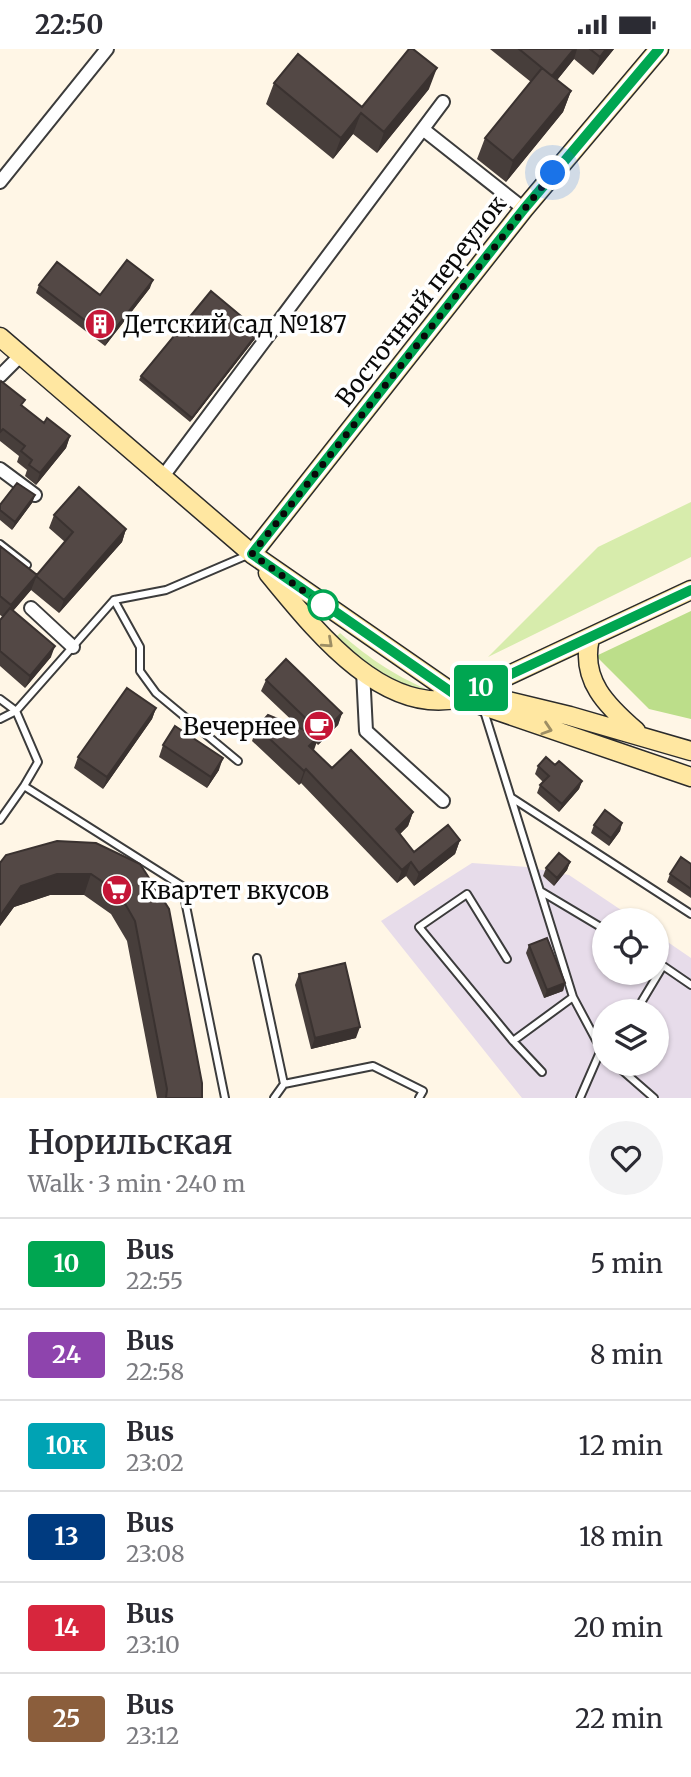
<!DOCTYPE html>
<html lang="en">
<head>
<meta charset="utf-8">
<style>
	:root { --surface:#fff; --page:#f2f2f3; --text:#2b2b33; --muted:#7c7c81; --line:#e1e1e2 }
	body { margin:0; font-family:Merriweather,serif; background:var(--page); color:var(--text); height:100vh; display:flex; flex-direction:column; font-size:26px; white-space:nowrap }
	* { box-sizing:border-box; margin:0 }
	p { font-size:23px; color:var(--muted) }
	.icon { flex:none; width:38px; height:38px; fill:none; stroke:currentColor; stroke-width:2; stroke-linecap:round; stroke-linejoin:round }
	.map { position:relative; height:1049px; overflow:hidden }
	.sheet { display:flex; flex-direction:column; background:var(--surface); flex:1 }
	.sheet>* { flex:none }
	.badge { padding:0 14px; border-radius:5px; font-size:24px; line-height:46px }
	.buttons { position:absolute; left:592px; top:859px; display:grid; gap:14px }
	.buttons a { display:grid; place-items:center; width:77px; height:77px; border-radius:50%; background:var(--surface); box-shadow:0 2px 5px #0004; font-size:35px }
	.you { position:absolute; width:35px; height:35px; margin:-18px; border:5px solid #fff; border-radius:50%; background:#1a73e8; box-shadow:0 0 0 10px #1a73e833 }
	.map>.badge { position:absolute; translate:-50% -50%; box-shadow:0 0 0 4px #fff }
	.round { display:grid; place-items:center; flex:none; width:74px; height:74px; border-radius:37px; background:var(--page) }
	.overview { display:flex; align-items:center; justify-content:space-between; height:119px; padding:0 28px }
	h1 { font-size:33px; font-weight:600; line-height:52px }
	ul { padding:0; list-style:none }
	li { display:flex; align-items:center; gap:21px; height:91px; padding:0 28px; border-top:2px solid var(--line) }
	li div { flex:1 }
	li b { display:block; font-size:26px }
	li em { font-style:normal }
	li .badge { min-width:77px; font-weight:700; text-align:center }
	.status { display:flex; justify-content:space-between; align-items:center; height:49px; padding:0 35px; background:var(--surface); direction:ltr }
	.status svg { height:19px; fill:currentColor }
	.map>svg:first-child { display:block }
	.industrial { fill:#e7dcea; fill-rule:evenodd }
	.green { fill:#d7ecac }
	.forest { fill:#bcde8a }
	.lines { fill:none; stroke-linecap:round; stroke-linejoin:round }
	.lane-casing { stroke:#3c3c3c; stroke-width:10 }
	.street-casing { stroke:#3c3c3c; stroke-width:16 }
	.secondary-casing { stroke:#2b2b2b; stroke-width:21 }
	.lane { stroke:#fff; stroke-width:6 }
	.street { stroke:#fff; stroke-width:12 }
	.secondary { stroke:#ffe7a1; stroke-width:18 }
	.wall { fill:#473e3b }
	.shaded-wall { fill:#3a3230 }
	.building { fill:#534845; stroke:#3a3230; stroke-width:2 }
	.oneway { stroke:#9d8e64 }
	.line-casing { stroke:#fff; stroke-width:16 }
	.line { stroke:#00a651; stroke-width:10 }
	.walk { stroke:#090909; stroke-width:7; stroke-dasharray:0 12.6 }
	.stop-dot { fill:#fff; stroke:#00a651; stroke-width:3.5 }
	.labels { text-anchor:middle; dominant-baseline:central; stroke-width:7; stroke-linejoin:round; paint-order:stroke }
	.street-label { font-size:24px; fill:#090909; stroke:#fff }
	.poi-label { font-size:24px; fill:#090909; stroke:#fff; text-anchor:start }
</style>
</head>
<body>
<div class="status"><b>22:50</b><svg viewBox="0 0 49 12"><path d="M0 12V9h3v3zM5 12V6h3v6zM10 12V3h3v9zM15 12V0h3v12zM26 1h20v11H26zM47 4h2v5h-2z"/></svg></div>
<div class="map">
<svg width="691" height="1049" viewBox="0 0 691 1049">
	<rect width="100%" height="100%" fill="#fff6e6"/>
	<path class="industrial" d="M 472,814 L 527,818 L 569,826 L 636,871 L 604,872 L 604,924 L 656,924 L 656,885 L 691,909 L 691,1049 L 522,1049 L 381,872 ZM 604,962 L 656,962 L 656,1015 L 604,1015 Z"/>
	<path class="green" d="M 691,453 L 691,508 L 488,608 L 598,498 Z
		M 340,584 C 371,611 398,629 436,644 C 395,641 364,616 335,589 Z"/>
	<path class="forest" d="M 691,562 L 691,670 L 649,660 L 596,607 Z"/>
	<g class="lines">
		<g class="lane-casing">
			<path id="lane" d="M 0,495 L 27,516
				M 114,551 L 140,598 L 140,622 L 156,644 L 238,712
				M 0,650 L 16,662 L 114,551 L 166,541 L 250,505
				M 484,662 L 573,948 L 604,1006
				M 0,670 L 16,662 L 38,713 L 24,737 L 182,837 L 225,1049
				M 512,749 L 691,865
				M 0,771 L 24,737
				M 542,843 L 604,880
				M 257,909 L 284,1035
				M 507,910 L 467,845 L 419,878 L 513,992 L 573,948
				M 656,912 L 691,936
				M 636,962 L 663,917
				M 513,992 L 542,1023
				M 615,1015 L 654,1049
				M 274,1049 L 284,1035 L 373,1017 L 423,1042 L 419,1049
				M 580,1049 L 600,1003"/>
		</g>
		<g class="street-casing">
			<path id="street" d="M 424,81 L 524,160
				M 0,133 L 107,0
				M 0,327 L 21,306
				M 0,420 L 35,446
				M 161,430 L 443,53
				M 31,559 L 73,598
				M 363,622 L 366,682 L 443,752"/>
		</g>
		<g class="secondary-casing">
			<path id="secondary" d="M 0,288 L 252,505 L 460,649 L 691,728
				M 252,505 L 524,160 L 659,0
				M 268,524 C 312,577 381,668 460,649 L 691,541
				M 590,589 C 580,631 607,657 636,682
				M 473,647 L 483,646 L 570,667 L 691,702"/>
		</g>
		<use href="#lane" class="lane"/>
		<use href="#street" class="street"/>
		<use href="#secondary" class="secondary"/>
	</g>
	<path class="wall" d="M 490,0 L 614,0 L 593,26 L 574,10 L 557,31 L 571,42 L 563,63 L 506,133 L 477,110 L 485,89 L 531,33 Z
		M 274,34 L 362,58 L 429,40 L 377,104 L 353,85 L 333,110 L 266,55 Z
		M 39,236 L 100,246 L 150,239 L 105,297 L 36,244 Z
		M 258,286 L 190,373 L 139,331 L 141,327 Z
		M 0,334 L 23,357 L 44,374 L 70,387 L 66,399 L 36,436 L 25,427 L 27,421 L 17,413 L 19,407 L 0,392 Z
		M 35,446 L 32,454 L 12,481 L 0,471 L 0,456 Z
		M 54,466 L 126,480 L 122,493 L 59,564 L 31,541 L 13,562 L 51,608 L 25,639 L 0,617 L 0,571 L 3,568 L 0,566 L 0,497 L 37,526 L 65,493 L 49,479 Z
		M 266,631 L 342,664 L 338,676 L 318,696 L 316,694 L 313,701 L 332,719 L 413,763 L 408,777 L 400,785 L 414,803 L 460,791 L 455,805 L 414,837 L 406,827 L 397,834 L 301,734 L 299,736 L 252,692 L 257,678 L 301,680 L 261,642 Z
		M 156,659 L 152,670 L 103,740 L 74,719 L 78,708 Z
		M 163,696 L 219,721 L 207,739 L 159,708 Z
		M 555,716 L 582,732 L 579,740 L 559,763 L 537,744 L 540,736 L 543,733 L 535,725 L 538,717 Z
		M 622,774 L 620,782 L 609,797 L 591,784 L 594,776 Z
		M 570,813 L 567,821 L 554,837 L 543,827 L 546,819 Z
		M 0,814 L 140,815 L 202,1049 L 157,1049 L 127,892 L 111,865 L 84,846 L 50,846 L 14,858 L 0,877 Z
		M 691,815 L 691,849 L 667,833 L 670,825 Z
		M 529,896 L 565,934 L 563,942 L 544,949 L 526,904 Z
		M 299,925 L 356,989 L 311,1000 L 295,936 Z"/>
	<path class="shaded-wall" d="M 574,0 L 577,0 L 574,10 L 546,45 L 552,27 Z
		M 606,0 L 614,0 L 593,26 L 600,8 Z
		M 437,19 L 429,40 L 377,104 L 384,83 Z
		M 571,42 L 563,63 L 506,133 L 513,112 Z
		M 361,64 L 353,85 L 333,110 L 341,89 Z
		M 153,231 L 150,239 L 105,297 L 108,289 Z
		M 259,282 L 258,286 L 190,373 L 192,369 Z
		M 70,387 L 66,399 L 36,436 L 40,424 Z
		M 35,446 L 32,454 L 12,481 L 15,473 Z
		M 126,480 L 122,493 L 59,564 L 64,551 Z
		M 37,526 L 31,541 L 6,570 L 11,556 Z
		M 55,597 L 51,608 L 25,639 L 30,627 Z
		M 156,659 L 152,670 L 103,740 L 107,728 Z
		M 342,664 L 338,676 L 318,696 L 322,685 Z
		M 319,687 L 314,701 L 309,697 Z
		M 223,709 L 219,721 L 207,739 L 211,728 Z
		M 306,720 L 301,734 L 299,736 L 304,722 Z
		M 582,732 L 579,740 L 559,763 L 562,755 Z
		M 413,763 L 408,777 L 391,794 L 396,780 Z
		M 622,774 L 620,782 L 609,797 L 611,789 Z
		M 460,791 L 455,805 L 414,837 L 419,824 Z
		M 411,813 L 406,827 L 397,834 L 402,821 Z
		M 570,813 L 567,821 L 554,837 L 557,829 Z
		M 57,825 L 91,825 L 84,846 L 50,846 L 14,858 L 0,877 L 0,867 L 21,837 Z
		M 565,934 L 563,942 L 544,949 L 547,941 Z
		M 360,978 L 356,989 L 311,1000 L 315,989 Z"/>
	<path class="building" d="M 409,0 L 413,0 L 437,19 L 384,83 L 361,64 L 341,89 L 274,34 L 298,5 L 362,58 Z
		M 519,0 L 574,0 L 552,27 Z
		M 590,0 L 606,0 L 600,8 Z
		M 542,19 L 571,42 L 513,112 L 485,89 Z
		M 127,211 L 153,231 L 108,289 L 39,236 L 57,213 L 100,246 Z
		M 211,242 L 259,282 L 192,369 L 141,327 Z
		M 1,332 L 25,351 L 21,356 L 44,374 L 47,369 L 70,387 L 40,424 L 29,416 L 32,411 L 21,402 L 25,397 L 3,380 L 0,383 L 0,334 Z
		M 17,434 L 35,446 L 15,473 L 0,461 L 0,456 Z
		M 79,438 L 126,480 L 64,551 L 36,527 L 73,483 L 54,466 Z
		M 0,497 L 37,526 L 11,556 L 0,547 Z
		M 10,559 L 55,597 L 30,627 L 0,602 L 0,571 Z
		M 286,610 L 342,664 L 322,685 L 266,631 Z
		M 127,639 L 156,659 L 107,728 L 78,708 Z
		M 268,666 L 319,687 L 309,697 L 332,719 L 351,701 L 413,763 L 396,780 L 414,803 L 448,776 L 460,791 L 419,824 L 411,813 L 402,821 L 306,720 L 304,722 L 257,678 Z
		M 175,677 L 223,709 L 211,728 L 163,696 Z
		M 546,708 L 555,716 L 559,712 L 582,732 L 562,755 L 540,736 L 549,727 L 538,717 Z
		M 605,761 L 622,774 L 611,789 L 594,776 Z
		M 57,792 L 96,794 L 140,815 L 169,860 L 202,1034 L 202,1049 L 166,1049 L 167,1040 L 135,872 L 119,844 L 91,825 L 57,825 L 21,837 L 0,867 L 0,814 L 6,806 Z
		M 559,804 L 570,813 L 557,829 L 546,819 Z
		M 681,808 L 691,815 L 691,840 L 670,825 Z
		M 547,889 L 565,934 L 547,941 L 529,896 Z
		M 345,914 L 360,978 L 315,989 L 299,925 Z"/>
	<defs><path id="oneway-chevron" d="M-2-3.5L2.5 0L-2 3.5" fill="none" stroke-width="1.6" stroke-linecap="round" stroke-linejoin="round" transform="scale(1.75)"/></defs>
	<g class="oneway">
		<use href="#oneway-chevron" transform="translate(328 594) rotate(42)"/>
		<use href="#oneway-chevron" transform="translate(547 680) rotate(18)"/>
	</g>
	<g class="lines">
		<g class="line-casing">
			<path id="line" d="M 659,0 L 524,160 L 252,505 L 460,649 L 691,541"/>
		</g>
		<use href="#line" class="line"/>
		<path class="walk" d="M 323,556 L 252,505 L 553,124"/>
	</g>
	<defs>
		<g id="building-disc" transform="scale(1.575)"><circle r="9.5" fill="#c51637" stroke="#fff"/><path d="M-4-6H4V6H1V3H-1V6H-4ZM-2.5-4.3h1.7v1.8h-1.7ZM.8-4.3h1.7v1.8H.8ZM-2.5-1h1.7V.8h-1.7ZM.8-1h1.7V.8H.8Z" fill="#fff"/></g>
		<g id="cafe-disc" transform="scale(1.575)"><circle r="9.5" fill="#c51637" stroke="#fff"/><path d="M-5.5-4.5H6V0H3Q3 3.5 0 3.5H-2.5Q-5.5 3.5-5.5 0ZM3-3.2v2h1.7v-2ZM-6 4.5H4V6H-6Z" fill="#fff"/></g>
		<g id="supermarket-disc" transform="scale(1.575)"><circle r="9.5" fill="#c51637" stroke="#fff"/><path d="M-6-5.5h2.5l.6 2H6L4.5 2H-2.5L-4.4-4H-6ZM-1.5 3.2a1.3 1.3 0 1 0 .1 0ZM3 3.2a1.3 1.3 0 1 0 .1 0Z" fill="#fff"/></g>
	</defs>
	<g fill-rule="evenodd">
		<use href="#building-disc" x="100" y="275"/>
		<use href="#cafe-disc" x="319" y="677"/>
		<use href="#supermarket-disc" x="117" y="841"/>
	</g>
	<circle class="stop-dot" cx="323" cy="556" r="14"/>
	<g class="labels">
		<g class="street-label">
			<text transform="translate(421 252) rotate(-52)">Восточный переулок</text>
		</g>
		<g class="poi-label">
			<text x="123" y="275">Детский сад №187</text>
			<text x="296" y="677" text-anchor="end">Вечернее</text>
			<text x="140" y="841">Квартет вкусов</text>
		</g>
	</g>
</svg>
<div class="buttons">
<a><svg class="icon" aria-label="locate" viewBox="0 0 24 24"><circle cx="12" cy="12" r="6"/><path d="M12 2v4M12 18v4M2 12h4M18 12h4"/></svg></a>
<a><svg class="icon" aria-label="layers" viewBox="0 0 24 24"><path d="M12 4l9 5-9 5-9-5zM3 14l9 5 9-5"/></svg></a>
</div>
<div class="you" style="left:553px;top:124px"></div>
<b class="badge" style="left:481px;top:639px;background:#00a651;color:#fff">10</b>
</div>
<section class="sheet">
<div class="overview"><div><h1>Норильская</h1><p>Walk · 3 min · 240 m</p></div><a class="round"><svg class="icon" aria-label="heart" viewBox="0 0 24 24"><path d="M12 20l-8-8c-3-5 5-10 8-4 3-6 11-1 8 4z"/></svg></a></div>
<ul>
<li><span class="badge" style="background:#00a651;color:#fff">10</span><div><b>Bus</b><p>22:55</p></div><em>5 min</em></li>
<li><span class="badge" style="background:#8e44ad;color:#fff">24</span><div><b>Bus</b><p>22:58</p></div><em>8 min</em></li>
<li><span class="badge" style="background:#00a3b4;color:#fff">10к</span><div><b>Bus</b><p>23:02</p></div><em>12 min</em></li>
<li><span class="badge" style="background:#003b80;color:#fff">13</span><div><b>Bus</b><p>23:08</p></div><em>18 min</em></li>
<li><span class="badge" style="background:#d7263d;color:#fff">14</span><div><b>Bus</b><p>23:10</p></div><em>20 min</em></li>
<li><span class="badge" style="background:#8b5e3c;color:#fff">25</span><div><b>Bus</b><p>23:12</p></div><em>22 min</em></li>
</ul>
</section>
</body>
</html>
